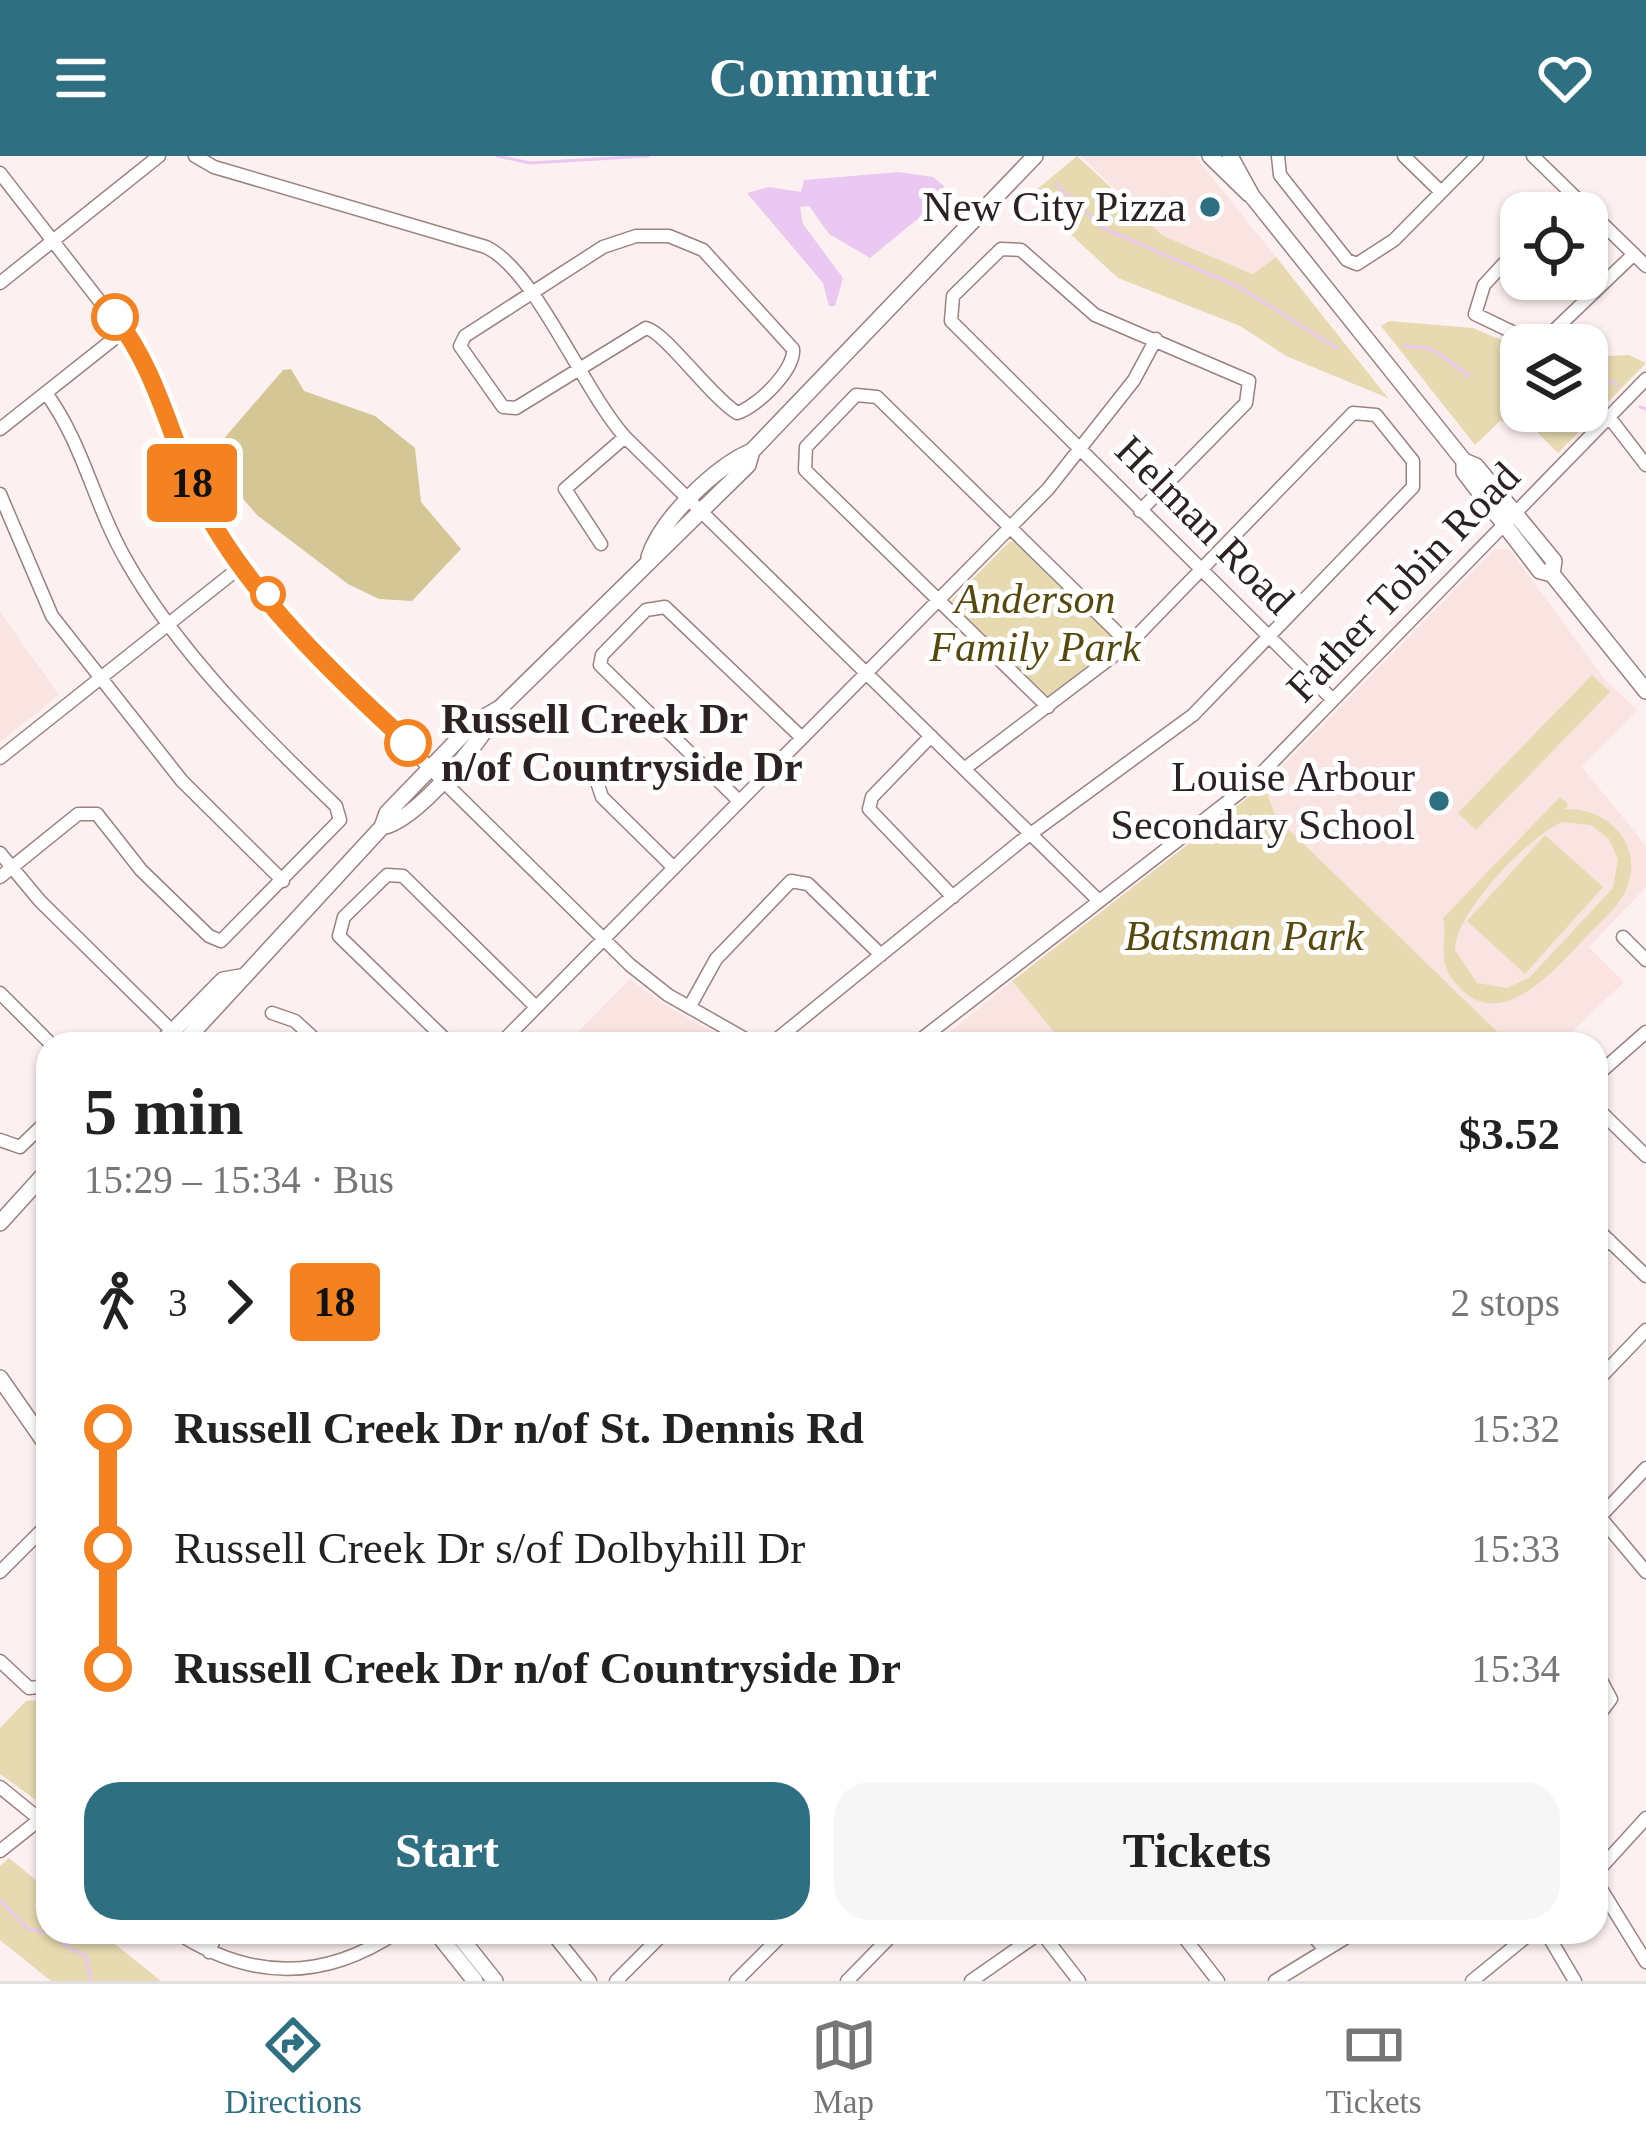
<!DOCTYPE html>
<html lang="en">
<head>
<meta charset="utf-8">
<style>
	:root { --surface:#fff; --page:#f6f6f6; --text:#222; --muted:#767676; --line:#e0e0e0; --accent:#2e6f82 }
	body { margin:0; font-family:"Times New Roman",serif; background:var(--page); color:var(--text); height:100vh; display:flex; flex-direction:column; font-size:45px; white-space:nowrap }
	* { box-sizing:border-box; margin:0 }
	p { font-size:39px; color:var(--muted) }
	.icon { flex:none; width:66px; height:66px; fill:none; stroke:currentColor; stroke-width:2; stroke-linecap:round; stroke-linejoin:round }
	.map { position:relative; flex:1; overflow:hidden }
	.panel { position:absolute; left:36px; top:876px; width:1572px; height:912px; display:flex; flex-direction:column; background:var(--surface); border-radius:36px; box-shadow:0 3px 9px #0004 }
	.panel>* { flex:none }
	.badge { padding:0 24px; border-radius:9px; font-size:42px; line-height:78px }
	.buttons { position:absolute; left:1500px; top:36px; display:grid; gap:24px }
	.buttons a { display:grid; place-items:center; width:108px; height:108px; border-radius:24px; background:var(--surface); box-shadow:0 3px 9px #0004; font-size:60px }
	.map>.badge { position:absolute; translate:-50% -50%; box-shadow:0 0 0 6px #fff }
	.legs { display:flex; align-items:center; gap:18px; height:132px; padding:0 48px; font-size:39px }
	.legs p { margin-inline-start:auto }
	.headline { display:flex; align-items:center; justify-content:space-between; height:204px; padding:0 48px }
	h1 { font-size:66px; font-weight:800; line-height:90px }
	.cta { display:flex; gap:24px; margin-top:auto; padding:24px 48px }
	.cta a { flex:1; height:138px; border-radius:36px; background:var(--accent); color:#fff; font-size:48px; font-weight:800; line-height:138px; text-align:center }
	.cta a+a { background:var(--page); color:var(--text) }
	ul { padding:0 48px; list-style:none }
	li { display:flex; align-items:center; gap:42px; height:120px; font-size:45px }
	li i { display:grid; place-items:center; width:18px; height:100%; margin:0 15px; background:currentColor }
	li i::after { content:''; width:30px; height:30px; margin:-15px; border:9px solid; border-radius:50%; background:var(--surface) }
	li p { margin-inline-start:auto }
	li:first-child i { background:linear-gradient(#0000 50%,currentColor 0) }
	li:last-child i { background:linear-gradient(currentColor 50%,#0000 0) }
	header { display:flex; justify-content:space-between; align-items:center; height:156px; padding:0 48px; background:var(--accent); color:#fff; font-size:54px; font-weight:800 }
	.tabs { display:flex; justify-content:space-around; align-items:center; height:168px; border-top:3px solid var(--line); background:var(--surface); font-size:33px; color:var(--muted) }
	.tabs a { display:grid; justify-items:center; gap:6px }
	.tabs .on { color:var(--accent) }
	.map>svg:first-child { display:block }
	.built { fill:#f9e4e1 }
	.green { fill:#e7dab0; fill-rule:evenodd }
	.forest { fill:#d4c695 }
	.water { fill:#eac8f1 }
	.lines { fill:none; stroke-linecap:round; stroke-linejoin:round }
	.stream { stroke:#eac8f1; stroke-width:3 }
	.minor-casing { stroke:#99827f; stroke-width:15 }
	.major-casing { stroke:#99827f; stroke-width:18 }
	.minor { stroke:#fff; stroke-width:12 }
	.major { stroke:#fff; stroke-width:15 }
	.line-1-casing { stroke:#fff; stroke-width:27 }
	.line-1 { stroke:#f58220; stroke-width:18 }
	.poi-dot { fill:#2e6f82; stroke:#fff; stroke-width:4.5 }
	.stop-1-dot { fill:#fff; stroke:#f58220; stroke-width:6 }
	.labels { text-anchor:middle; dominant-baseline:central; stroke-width:10; stroke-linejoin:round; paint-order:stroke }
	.poi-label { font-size:42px; fill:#2c2221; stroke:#fff; text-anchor:end }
	.street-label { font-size:42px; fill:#2c2221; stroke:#fff }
	.park-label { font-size:42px; font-style:italic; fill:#57480c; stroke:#fff }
	.stop-label { font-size:42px; font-weight:bold; fill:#2c2221; stroke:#fff; text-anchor:start }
</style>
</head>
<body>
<header><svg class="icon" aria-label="menu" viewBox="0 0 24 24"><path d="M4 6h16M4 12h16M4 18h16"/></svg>Commutr<svg class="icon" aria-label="heart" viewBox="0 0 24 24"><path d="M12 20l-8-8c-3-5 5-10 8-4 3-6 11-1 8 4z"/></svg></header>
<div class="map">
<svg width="1646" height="1825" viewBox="0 0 1646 1825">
	<rect width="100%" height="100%" fill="#fcf1f0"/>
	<path class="built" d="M 1081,0 L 1195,0 L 1276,101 L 1254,118 L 1163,80 Z
		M 1495,393 L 1509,393 L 1607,526 L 1637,554 L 1582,611 L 1646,690 L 1646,731 L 1589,791 L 1624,826 L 1559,888 L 1510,888 L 1276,661 L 1264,629 Z
		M 0,456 L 59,539 L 0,586 Z
		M 630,823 L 663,848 L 736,888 L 566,888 Z
		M 1012,825 L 1064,888 L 935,888 Z"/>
	<path class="green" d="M 1077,0 L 1163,80 L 1253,118 L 1276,101 L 1388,242 L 1286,200 L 1240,170 L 1118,122 L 1029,40 Z
		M 1389,165 L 1473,172 L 1521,192 L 1521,255 L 1587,255 L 1587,201 L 1629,199 L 1646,207 L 1558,297 L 1532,271 L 1500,265 L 1475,289 L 1381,170 Z
		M 1016,385 L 1117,485 L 1049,541 L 950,446 L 1009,386 Z
		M 1592,519 L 1610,536 L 1476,674 L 1458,657 Z
		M 1264,629 L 1276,661 L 1510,888 L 1064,888 L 1012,825 Z
		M 1560,641 L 1568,648 L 1565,653 C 1608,652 1644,688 1627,731 C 1620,751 1600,766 1586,781 C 1553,815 1497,884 1452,823 C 1437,802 1448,781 1443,762 ZM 1563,666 L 1591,669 L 1609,683 L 1618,703 L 1613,732 L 1529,822 L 1507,832 L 1477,827 L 1455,794 C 1454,758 1529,679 1563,666 Z
		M 1545,679 L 1603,731 L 1525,818 L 1467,765 Z
		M 48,1544 L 48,1643 L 36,1644 L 0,1618 L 0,1572 L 26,1545 Z
		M 9,1702 L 48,1734 L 48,1776 L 100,1776 L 161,1825 L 51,1825 L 0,1784 L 0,1710 Z"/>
	<path class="forest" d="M 291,213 L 304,235 L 375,260 L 415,292 L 421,346 L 461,393 L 412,445 L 379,443 L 348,428 L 257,359 L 224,321 L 221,286 L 283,214 Z"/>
	<path class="water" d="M 898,16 L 933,21 L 944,30 L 942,43 L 870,102 L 829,78 L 809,50 L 800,51 L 803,68 L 843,122 L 835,150 L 829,150 L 823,127 L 747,37 L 769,31 L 801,36 L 804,24 Z"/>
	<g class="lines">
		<path class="stream" d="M 497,0 L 530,7 L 648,0
			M 1056,28 L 1103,72 L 1239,131 L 1337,192
			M 1404,190 C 1443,191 1440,201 1469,220
			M 1587,225 L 1604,222 L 1618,229
			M 1640,251 L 1646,253
			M 0,1744 L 28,1773 L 57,1778 L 64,1789 L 86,1800 L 91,1825"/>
		<g class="minor-casing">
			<path id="minor" d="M 195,0 L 214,11 L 486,91 C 536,115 582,233 625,281 L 1097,743
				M 1278,0 L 1280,19 L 1347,104 L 1357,108 L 1394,84 L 1477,0
				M 1404,0 L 1441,36
				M 1533,0 L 1646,110
				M 0,17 L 143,201 L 208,359 L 316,500 L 630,809 L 668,839 L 754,888
				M 1553,57 L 1572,38
				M 636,80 L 669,80 L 703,94 L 793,193 C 795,214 757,251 737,257 C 710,240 665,176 646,172 L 516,252 L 503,251 L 460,190 L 465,180 L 603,91 Z
				M 1521,89 L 1484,129 L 1475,158 L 1539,189
				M 0,127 L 159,0
				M 1539,189 L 1634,98
				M 1609,261 L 1646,309
				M 0,273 L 125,174
				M 0,338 L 52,460 L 182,625 L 283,725
				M 1140,355 L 1246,247 L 1249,225 L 1095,159 L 1021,94 L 1001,93 L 953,140 L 951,165 L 1333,544
				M 601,388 L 565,333 L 625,281
				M 1048,551 L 805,314 L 806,291 L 856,239 L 877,241 L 1129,488
				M 931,580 L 872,641 L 869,653 L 953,741
				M 0,602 L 244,408
				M 596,623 L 602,641 L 674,712
				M 738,644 L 600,509 L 602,499 L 646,454 L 665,451 L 801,581
				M 0,697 L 40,745 L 176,879
				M 0,721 L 78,658 L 97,658 L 141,714 L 209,780 L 221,785 L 340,664 L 336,650 C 260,577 178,496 126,404 C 94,349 84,289 46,237
				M 1623,781 L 1646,804
				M 0,837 L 51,888
				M 690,850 L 716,803 L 791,725 L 808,728 L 881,799
				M 272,857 L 295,865 L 320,888
				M 450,888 L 339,780 L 344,761 L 387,719 L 403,720 L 536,851
				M 500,888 L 1048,333 L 1134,224 L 1156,183
				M 771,888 L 1021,685 L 1193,559 L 1413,331 L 1413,305 L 1376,259 L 1353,257 L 1129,488 L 964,613
				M 915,888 L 1253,626 L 1646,223
				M 1596,920 L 1646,876
				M 1596,951 L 1646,1000
				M 0,984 L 20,991 L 48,964
				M 1596,1072 L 1646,1120
				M 1596,1097 L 1609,1084
				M 1596,1226 L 1646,1174
				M 1600,1361 L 1646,1416
				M 1596,1365 L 1646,1312
				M 0,1416 L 48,1368
				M 0,1505 L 29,1532 L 48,1530
				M 1596,1515 L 1611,1543 L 1596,1563
				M 0,1631 L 48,1670
				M 0,1695 L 48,1657
				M 1596,1717 L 1646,1662
				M 1596,1725 L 1646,1806
				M 176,1776 C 251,1825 324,1825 397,1776
				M 551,1776 L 590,1825
				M 1041,1776 L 1079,1825
				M 1180,1776 L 1218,1825
				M 1310,1776 L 1325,1794
				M 1546,1776 L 1575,1825
				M 209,1796 L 217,1776
				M 616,1825 L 665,1776
				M 736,1825 L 785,1776
				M 847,1825 L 895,1776
				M 971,1825 L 1041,1776
				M 1275,1825 L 1355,1776
				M 1472,1825 L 1532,1776"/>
		</g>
		<g class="major-casing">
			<path id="major" d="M 1210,0 L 1249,38
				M 1230,0 L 1252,40 L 1464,305 L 1476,310 L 1554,405 L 1552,418
				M 1464,305 L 1464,316 L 1540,415 L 1552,418 L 1646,535
				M 649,401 C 661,363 715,311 752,295
				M 382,671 C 418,664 481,584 500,552 L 748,309 L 752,295 L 1035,0
				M 160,888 L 223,824 L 240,821
				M 182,888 L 382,671 L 387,657 L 473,568 L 498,553
				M 0,1067 L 48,1014
				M 0,1222 L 48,1291
				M 436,1776 L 475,1825
				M 456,1776 L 495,1825"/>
		</g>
		<use href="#minor" class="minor"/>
		<use href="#major" class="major"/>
	</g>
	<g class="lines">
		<g class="line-1-casing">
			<path id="line-1" d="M 115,161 C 160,218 171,289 204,352 C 250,439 336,521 408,587"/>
		</g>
		<use href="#line-1" class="line-1"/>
	</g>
	<g class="poi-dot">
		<circle cx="1210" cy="51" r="12"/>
		<circle cx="1439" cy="645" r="12"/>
	</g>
	<g class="stop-1-dot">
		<circle cx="115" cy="161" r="21"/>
		<circle cx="268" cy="438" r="15"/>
		<circle cx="408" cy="587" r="21"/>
	</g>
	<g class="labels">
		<g class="poi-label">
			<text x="1186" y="51">New City Pizza</text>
			<text x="1415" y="621">Louise Arbour<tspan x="1415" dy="48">Secondary School</tspan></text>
		</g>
		<g class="street-label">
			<text transform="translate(1205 369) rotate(45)">Helman Road</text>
			<text transform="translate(1403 426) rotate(-46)">Father Tobin Road</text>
		</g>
		<g class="park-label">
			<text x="1035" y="443">Anderson<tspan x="1035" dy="48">Family Park</tspan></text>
			<text x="1244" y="780">Batsman Park</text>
		</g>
		<g class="stop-label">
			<text x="441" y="563">Russell Creek Dr<tspan x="441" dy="48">n/of Countryside Dr</tspan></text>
		</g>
	</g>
</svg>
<div class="buttons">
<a><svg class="icon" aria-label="locate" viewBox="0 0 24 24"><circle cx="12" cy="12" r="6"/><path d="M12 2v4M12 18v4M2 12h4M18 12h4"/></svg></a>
<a><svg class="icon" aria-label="layers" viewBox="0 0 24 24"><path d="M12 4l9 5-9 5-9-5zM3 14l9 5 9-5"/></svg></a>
</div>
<b class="badge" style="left:192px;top:327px;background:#f58220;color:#111">18</b>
<section class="panel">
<div class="headline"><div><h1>5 min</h1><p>15:29 – 15:34 · Bus</p></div><b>$3.52</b></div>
<div class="legs"><svg class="icon" aria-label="walk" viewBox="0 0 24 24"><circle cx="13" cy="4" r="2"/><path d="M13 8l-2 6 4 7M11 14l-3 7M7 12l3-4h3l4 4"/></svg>3<svg class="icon" aria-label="forward" viewBox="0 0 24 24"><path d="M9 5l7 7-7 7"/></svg><b class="badge" style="background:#f58220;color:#111">18</b><p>2 stops</p></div>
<ul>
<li><i style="color:#f58220"></i><b>Russell Creek Dr n/of St. Dennis Rd</b><p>15:32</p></li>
<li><i style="color:#f58220"></i><span>Russell Creek Dr s/of Dolbyhill Dr</span><p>15:33</p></li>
<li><i style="color:#f58220"></i><b>Russell Creek Dr n/of Countryside Dr</b><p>15:34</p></li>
</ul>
<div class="cta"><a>Start</a><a>Tickets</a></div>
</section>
</div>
<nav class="tabs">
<a class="on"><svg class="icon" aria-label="directions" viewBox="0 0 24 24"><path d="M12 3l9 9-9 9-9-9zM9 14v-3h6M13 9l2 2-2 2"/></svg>Directions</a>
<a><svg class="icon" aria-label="map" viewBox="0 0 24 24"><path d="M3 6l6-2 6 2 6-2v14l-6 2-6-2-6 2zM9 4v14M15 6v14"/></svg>Map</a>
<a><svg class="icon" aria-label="tickets" viewBox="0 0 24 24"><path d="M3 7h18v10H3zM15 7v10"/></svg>Tickets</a>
</nav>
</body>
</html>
